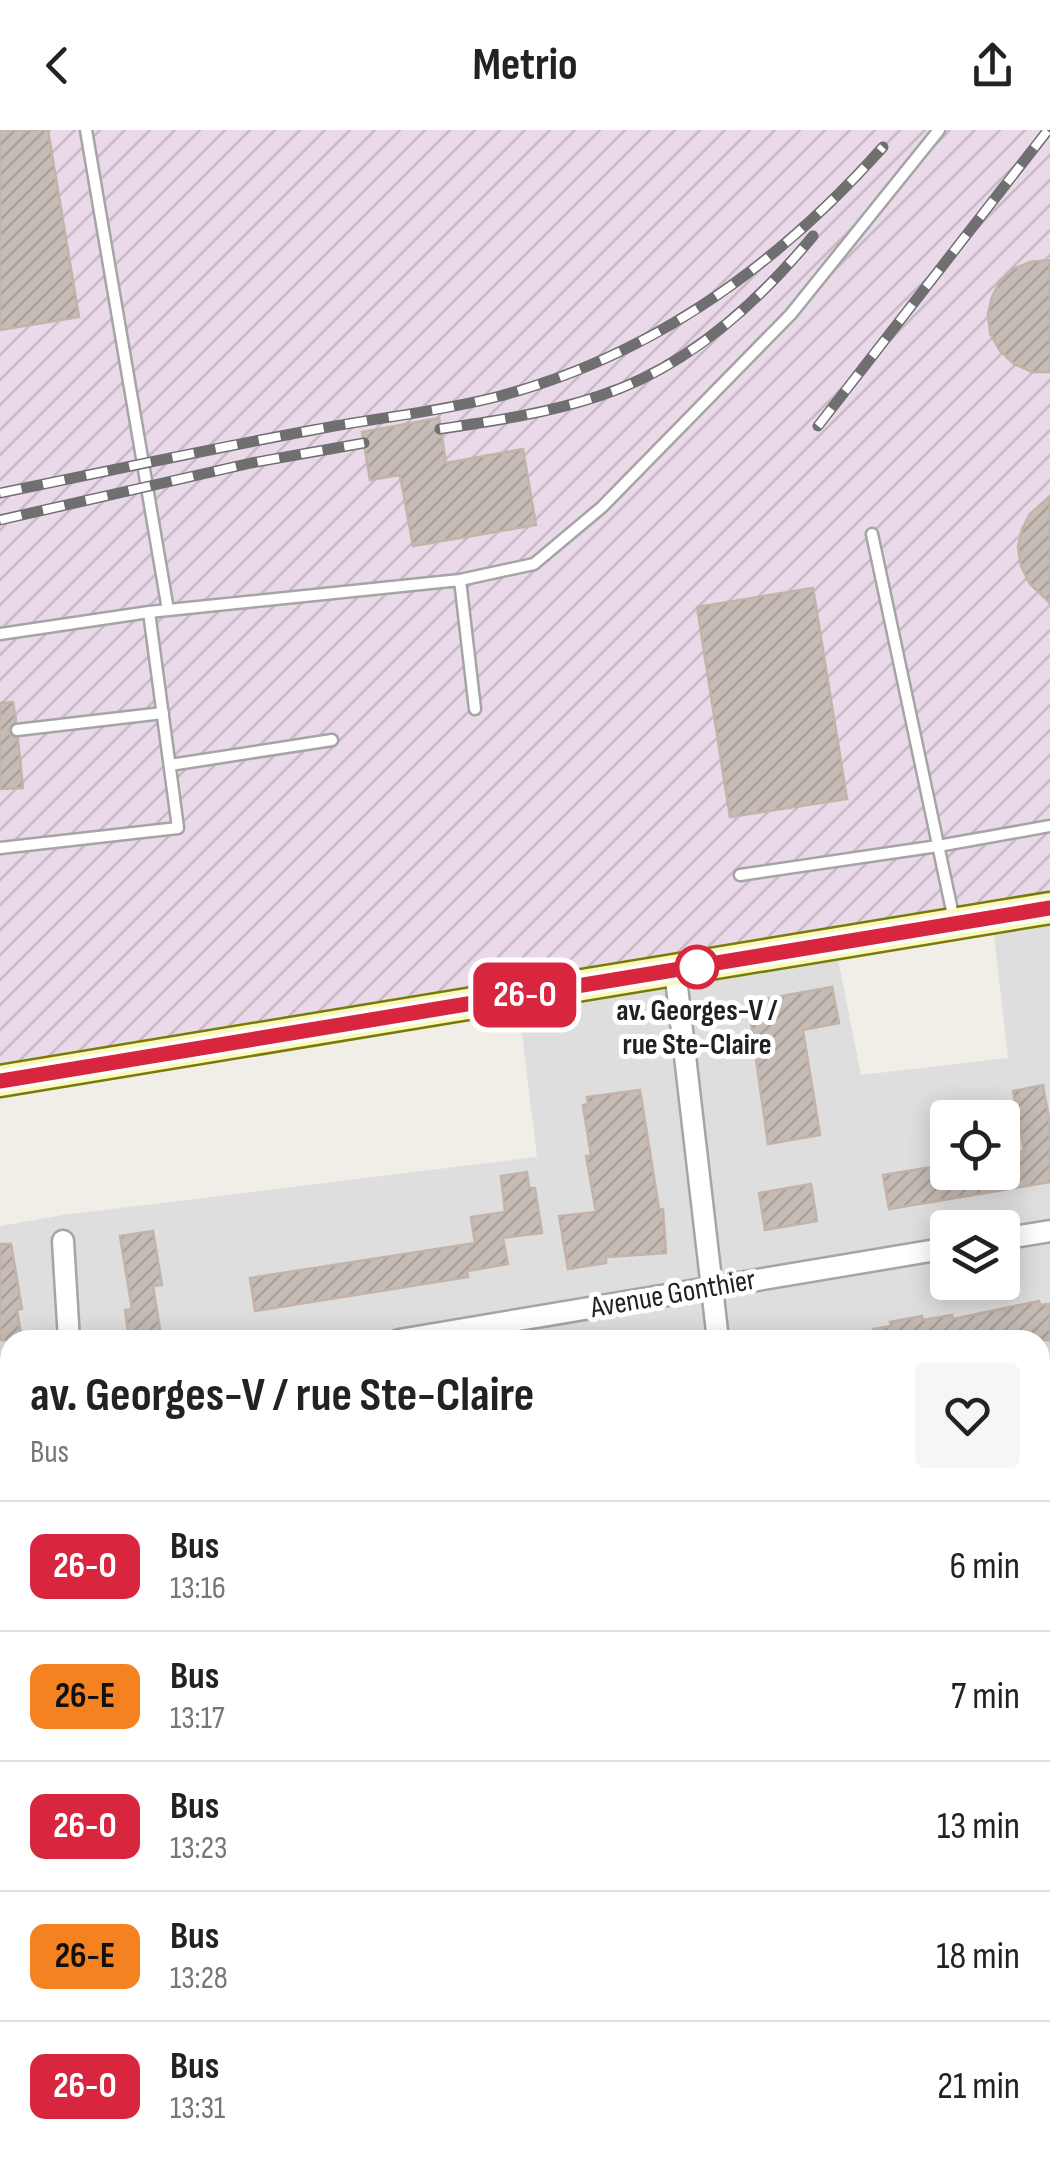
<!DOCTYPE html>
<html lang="fr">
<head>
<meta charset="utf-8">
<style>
	:root { --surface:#fff; --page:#f6f6f6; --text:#222; --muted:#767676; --line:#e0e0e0 }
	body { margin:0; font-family:"Sofia Sans Condensed",sans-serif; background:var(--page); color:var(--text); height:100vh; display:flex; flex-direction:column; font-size:38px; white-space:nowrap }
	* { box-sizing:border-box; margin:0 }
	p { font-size:32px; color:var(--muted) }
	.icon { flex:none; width:55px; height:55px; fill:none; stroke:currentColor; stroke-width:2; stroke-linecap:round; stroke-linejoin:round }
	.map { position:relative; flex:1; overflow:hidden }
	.details { position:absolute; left:0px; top:1200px; width:1050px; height:842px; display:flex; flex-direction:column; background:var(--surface); border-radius:30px 30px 0 0; box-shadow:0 5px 25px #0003 }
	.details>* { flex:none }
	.badge { padding:0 20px; border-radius:15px; font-size:35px; line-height:65px }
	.controls { position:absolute; left:930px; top:970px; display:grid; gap:20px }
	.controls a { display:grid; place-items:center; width:90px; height:90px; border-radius:10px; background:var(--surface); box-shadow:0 5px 25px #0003; font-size:50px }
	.map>.badge { position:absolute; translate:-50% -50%; box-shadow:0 0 0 5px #fff }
	.round { display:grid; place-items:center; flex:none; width:105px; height:105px; border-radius:10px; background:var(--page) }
	.headline { display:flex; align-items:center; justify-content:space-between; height:170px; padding:0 30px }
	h1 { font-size:48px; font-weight:700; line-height:75px }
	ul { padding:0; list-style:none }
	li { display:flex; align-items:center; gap:30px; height:130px; padding:0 30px; border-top:2px solid var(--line) }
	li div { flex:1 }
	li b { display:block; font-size:38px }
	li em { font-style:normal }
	li .badge { min-width:110px; font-weight:700; text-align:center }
	header { display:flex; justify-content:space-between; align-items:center; height:130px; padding:0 30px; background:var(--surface); font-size:45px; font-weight:700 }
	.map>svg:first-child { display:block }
	.residential { fill:#dfdede; fill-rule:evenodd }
	.industrial { fill:url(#industrial-furrows) }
	.building { fill:url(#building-hatch); stroke:#c3b3a9; stroke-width:2.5 }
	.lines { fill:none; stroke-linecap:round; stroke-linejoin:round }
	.lane-casing { stroke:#a5a5a5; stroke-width:15 }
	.street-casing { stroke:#a5a5a5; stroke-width:25 }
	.secondary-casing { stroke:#787b05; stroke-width:35 }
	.lane { stroke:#fff; stroke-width:10 }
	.street { stroke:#fff; stroke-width:20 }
	.secondary { stroke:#faf8bd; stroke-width:30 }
	.rail-casing { stroke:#6f6f6f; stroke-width:11 }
	.rail { stroke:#fff; stroke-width:8; stroke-dasharray:22; stroke-linecap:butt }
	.line-casing { stroke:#fff; stroke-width:22 }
	.line { stroke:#d7263d; stroke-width:15 }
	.stop-dot { fill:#fff; stroke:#d7263d; stroke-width:5 }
	.labels { text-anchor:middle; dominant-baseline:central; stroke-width:10; stroke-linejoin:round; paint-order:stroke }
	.stop-label { font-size:30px; font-weight:bold; fill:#212121; stroke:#fff }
	.street-label { font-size:30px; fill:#212121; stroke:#fff }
</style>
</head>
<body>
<header><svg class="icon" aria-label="back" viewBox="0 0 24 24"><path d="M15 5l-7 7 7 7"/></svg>Metrio<svg class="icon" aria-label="share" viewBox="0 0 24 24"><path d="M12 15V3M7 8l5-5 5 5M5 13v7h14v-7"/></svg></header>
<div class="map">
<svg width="1050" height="2041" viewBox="0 0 1050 2041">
	<defs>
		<pattern id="industrial-furrows" width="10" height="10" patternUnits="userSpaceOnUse" patternTransform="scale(2.5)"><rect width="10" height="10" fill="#ead9e8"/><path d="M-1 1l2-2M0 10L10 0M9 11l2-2" fill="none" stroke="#c8bac7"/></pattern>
		<pattern id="building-hatch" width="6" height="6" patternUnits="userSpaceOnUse" patternTransform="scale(2.5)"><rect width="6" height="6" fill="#c6bcb6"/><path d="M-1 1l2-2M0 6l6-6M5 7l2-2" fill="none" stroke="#aaa19c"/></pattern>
	</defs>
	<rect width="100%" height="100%" fill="#f1ede7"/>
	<path class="residential" d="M 1050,778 L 1050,2041 L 0,2041 L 0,1096 L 63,1085 L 537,1027 L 517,863 L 835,814 L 861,945 L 1008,928 L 992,788 ZM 948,988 L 1002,988 L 1002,1042 L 948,1042 ZM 948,1098 L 1002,1098 L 1002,1152 L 948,1152 ZM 10,1210 L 1040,1210 L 1040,2032 L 10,2032 Z"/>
	<path class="industrial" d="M 0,0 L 1050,0 L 1050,768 L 0,940 Z"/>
	<path class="building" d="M 0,0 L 48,0 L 79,187 L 0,200 Z
		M 1050,130 L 1050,242 L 1032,242 L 1014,234 L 1000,221 L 990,203 L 988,184 L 992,167 L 1000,151 L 1013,139 L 1030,132 Z
		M 439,288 L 446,333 L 523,319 L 536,395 L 413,416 L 400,345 L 370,350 L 362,302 Z
		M 1050,366 L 1050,473 L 1030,454 L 1021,436 L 1018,417 L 1022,399 L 1030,384 Z
		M 813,458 L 847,669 L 730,687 L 697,477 Z
		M 13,572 L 16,591 L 8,600 L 11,606 L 18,609 L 23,658 L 0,659 L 0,573 Z
		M 832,857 L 839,893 L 803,900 L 820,1005 L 768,1014 L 748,872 Z
		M 1043,955 L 1050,994 L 1050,1052 L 889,1079 L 883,1045 L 938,1036 L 939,1042 L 1002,1042 L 1002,1025 L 1024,1021 L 1013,961 Z
		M 640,960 L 659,1079 L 663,1079 L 666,1123 L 606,1127 L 606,1133 L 568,1139 L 559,1086 L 596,1082 L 586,1026 L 591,1026 L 583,975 L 588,974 L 587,967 Z
		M 527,1042 L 529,1058 L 535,1058 L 542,1103 L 503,1108 L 508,1134 L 467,1141 L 468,1147 L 255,1181 L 250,1148 L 475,1113 L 471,1087 L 505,1082 L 501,1046 Z
		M 811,1054 L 817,1091 L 765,1100 L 759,1063 Z
		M 153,1101 L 162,1155 L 153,1156 L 161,1205 L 129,1210 L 125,1180 L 132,1179 L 120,1106 Z
		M 0,1114 L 11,1114 L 22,1179 L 17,1180 L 22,1210 L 0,1210 Z
		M 1039,1171 L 1040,1175 L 1050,1174 L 1050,1210 L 874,1210 L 873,1199 L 891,1196 L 890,1192 L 922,1186 L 923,1190 L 952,1185 L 953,1189 Z"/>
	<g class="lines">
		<g class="lane-casing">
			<path id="lane" d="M 86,0 L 168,480
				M 872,404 L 954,790
				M 460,450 L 475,579
				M 0,504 L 149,482 L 460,450 L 534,434 L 602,377 L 791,184 L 939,0
				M 17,600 L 163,583
				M 170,635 L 332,610
				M 0,718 L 178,698 L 149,482
				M 740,745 L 938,716 L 1050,696
				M 668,2032 L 670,2041
				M 910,2032 L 911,2041"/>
		</g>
		<g class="street-casing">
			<path id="street" d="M 675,840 L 718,1210
				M 1002,1109 L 1050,1101
				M 63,1111 L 69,1210
				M 399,1210 L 948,1118
				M 0,1276 L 10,1274
				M 1040,1435 L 1050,1434
				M 0,1600 L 10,1598
				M 1040,1729 L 1050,1728
				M 0,1896 L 10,1894
				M 1040,1951 L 1050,1949
				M 112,2032 L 113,2041
				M 794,2032 L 795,2041
				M 470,2041 L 524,2032"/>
		</g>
		<g class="secondary-casing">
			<path id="secondary" d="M 0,951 L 1050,778"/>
		</g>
		<use href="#lane" class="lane"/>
		<use href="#street" class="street"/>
		<use href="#secondary" class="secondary"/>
		<g class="rail-casing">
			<path id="rail" d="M 818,296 L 1048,0
				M 440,299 C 494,291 548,283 599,266 C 686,238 756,175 813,106
				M 0,363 C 104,342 209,319 313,300 C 375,288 439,282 500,266 C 654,225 779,134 883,17
				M 0,390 L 251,333 L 364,313"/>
		</g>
		<use href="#rail" class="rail"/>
	</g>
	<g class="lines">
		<g class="line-casing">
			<path id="line" d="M 0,951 L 1050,778"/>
		</g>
		<use href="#line" class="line"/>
	</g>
	<circle class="stop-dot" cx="697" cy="837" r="20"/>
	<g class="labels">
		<g class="stop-label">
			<text x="697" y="881">av. Georges-V /<tspan x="697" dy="34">rue Ste-Claire</tspan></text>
		</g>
		<g class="street-label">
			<text transform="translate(673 1164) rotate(-10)">Avenue Gonthier</text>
		</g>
	</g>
</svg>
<div class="controls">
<a><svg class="icon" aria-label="locate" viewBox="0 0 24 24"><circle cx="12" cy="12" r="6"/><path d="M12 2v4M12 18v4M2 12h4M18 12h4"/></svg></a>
<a><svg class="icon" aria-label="layers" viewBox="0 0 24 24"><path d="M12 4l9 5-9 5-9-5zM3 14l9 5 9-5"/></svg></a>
</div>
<b class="badge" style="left:525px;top:865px;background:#d7263d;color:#fff">26-O</b>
<section class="details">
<div class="headline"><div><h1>av. Georges-V / rue Ste-Claire</h1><p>Bus</p></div><a class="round"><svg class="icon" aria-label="heart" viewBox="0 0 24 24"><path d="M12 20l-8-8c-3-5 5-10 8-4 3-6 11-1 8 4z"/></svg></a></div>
<ul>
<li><span class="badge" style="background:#d7263d;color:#fff">26-O</span><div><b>Bus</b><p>13:16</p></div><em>6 min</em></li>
<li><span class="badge" style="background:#f58220;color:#111">26-E</span><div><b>Bus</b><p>13:17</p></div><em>7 min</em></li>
<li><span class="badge" style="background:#d7263d;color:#fff">26-O</span><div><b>Bus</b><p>13:23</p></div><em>13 min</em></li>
<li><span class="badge" style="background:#f58220;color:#111">26-E</span><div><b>Bus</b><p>13:28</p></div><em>18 min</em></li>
<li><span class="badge" style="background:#d7263d;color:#fff">26-O</span><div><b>Bus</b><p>13:31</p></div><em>21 min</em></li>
</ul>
</section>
</div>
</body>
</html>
